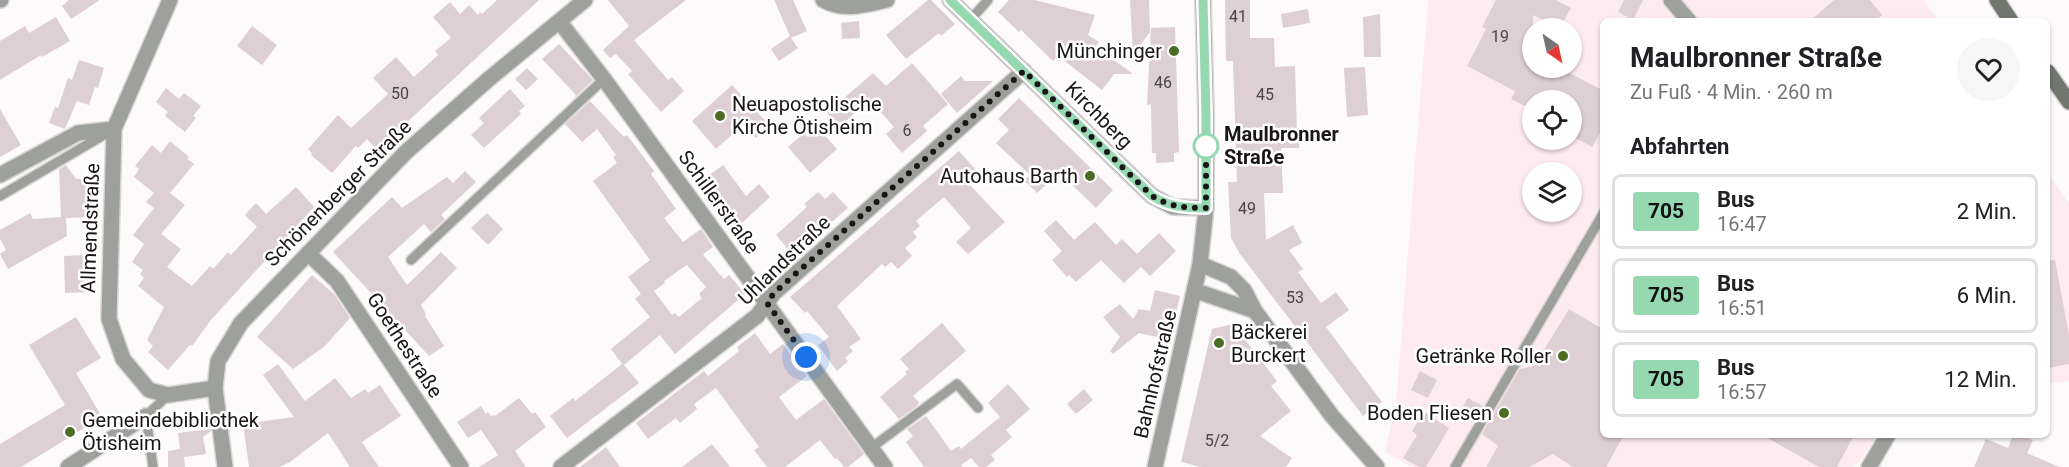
<!DOCTYPE html>
<html lang="de">
<head>
<meta charset="utf-8">
<style>
	:root { --surface:#fff; --page:#f6f6f6; --text:#202124; --muted:#757577; --line:#e0e0e0 }
	body { margin:0; font-family:Roboto,sans-serif; background:var(--page); color:var(--text); height:100vh; display:flex; flex-direction:column; font-size:22px; white-space:nowrap }
	* { box-sizing:border-box; margin:0 }
	p { font-size:20px; color:var(--muted) }
	.icon { flex:none; width:33px; height:33px; fill:none; stroke:currentColor; stroke-width:2; stroke-linecap:round; stroke-linejoin:round }
	.map { position:relative; flex:1; overflow:hidden }
	.sheet { position:absolute; left:1600px; top:18px; width:450px; height:420px; display:flex; flex-direction:column; background:var(--surface); border-radius:9px; box-shadow:0 2px 4px #0004 }
	.sheet>* { flex:none }
	.badge { padding:0 12px; border-radius:4px; font-size:21px; line-height:39px }
	.needle { width:39px; rotate:146deg }
	.fabs { position:absolute; left:1522px; top:18px; display:grid; gap:12px }
	.fabs a { display:grid; place-items:center; width:60px; height:60px; border-radius:50%; background:var(--surface); box-shadow:0 2px 4px #0004; font-size:30px }
	.you { position:absolute; width:30px; height:30px; margin:-15px; border:4px solid #fff; border-radius:50%; background:#1a73e8; box-shadow:0 0 0 9px #1a73e833 }
	.map>.badge { position:absolute; translate:-50% -50%; box-shadow:0 0 0 3px #fff }
	h2 { padding:0 30px; font-size:22px; line-height:54px }
	.round { display:grid; place-items:center; flex:none; width:63px; height:63px; border-radius:32px; background:var(--page) }
	.summary { display:flex; align-items:center; justify-content:space-between; height:102px; padding:0 30px }
	h1 { font-size:28px; font-weight:700; line-height:45px }
	ul { padding:0; list-style:none }
	li { display:flex; align-items:center; gap:18px; height:75px; margin:0 12px 9px; padding:0 18px; border:3px solid var(--line); border-radius:9px }
	li div { flex:1 }
	li b { display:block; font-size:22px }
	li em { font-style:normal }
	li .badge { min-width:66px; font-weight:700; text-align:center }
	.map>svg:first-child { display:block }
	.built { fill:#feebf1; fill-rule:evenodd }
	.building { fill:#decfd4; fill-rule:evenodd }
	.lines { fill:none; stroke-linecap:round; stroke-linejoin:round }
	.lane-casing { stroke:#d9d5d7; stroke-width:12 }
	.street-casing { stroke:#d9d5d7; stroke-width:18 }
	.secondary-casing { stroke:#d9d5d7; stroke-width:18 }
	.lane { stroke:#9ea19b; stroke-width:9 }
	.street { stroke:#9ea19b; stroke-width:15 }
	.secondary { stroke:#71766e; stroke-width:15 }
	.line-casing { stroke:#fff; stroke-width:14 }
	.line { stroke:#96d9b1; stroke-width:9 }
	.walk { stroke:#1a1517; stroke-width:6; stroke-dasharray:0 10.8 }
	.poi-dot { fill:#4b6c23; stroke:#fff; stroke-width:2 }
	.stop-dot { fill:#fff; stroke:#96d9b1; stroke-width:3 }
	.labels { text-anchor:middle; dominant-baseline:central; stroke-width:5; stroke-linejoin:round; paint-order:stroke }
	.number-label { font-size:16px; fill:#4b4446 }
	.poi-label { font-size:20px; fill:#1a1517; stroke:#fff; text-anchor:end }
	.street-label { font-size:20px; fill:#1a1517; stroke:#fff }
	.stop-label { font-size:20px; font-weight:bold; fill:#1a1517; stroke:#fff; text-anchor:start }
</style>
</head>
<body>
<div class="map">
<svg width="2069" height="467" viewBox="0 0 2069 467">
	<rect width="100%" height="100%" fill="#fdfafb"/>
	<path class="built" d="M 1428,0 L 1924,0 L 1939,21 L 1604,21 L 1604,435 L 1877,435 L 1861,460 L 1852,467 L 1412,467 L 1385,452 L 1396,403 ZM 1533,28 L 1572,28 L 1572,68 L 1533,68 ZM 1533,100 L 1572,100 L 1572,140 L 1533,140 ZM 1533,172 L 1572,172 L 1572,212 L 1533,212 Z
		M 2048,173 L 2069,203 L 2069,381 L 2048,384 Z"/>
	<path class="building" d="M 69,0 L 100,0 L 71,19 L 62,6 Z
		M 497,0 L 539,0 L 377,150 L 367,139 L 358,148 L 356,146 L 332,173 L 311,155 L 312,153 L 308,149 L 338,115 L 351,128 L 388,94 L 373,78 L 396,57 L 414,77 L 438,55 L 435,51 L 451,38 L 433,17 L 450,2 L 460,14 L 469,5 L 478,15 L 480,12 L 482,14 Z
		M 608,0 L 686,0 L 634,40 L 668,80 L 672,77 L 684,91 L 661,112 L 628,74 L 632,71 L 616,54 L 610,58 L 603,50 L 629,26 Z
		M 774,0 L 793,0 L 807,31 L 791,38 L 798,48 L 779,61 L 771,49 L 790,36 Z
		M 928,0 L 931,0 L 955,24 L 941,36 L 939,33 L 906,59 L 886,35 Z
		M 1009,0 L 1035,0 L 1095,15 L 1088,35 L 1099,42 L 1096,47 L 1133,74 L 1114,74 L 1102,90 L 1058,56 L 1053,61 L 1021,30 L 1019,32 L 998,12 Z
		M 1130,0 L 1149,0 L 1150,32 L 1133,55 Z
		M 1225,0 L 1250,0 L 1250,38 L 1274,38 L 1275,67 L 1295,66 L 1297,134 L 1299,134 L 1299,148 L 1281,148 L 1283,193 L 1264,193 L 1266,240 L 1293,225 L 1302,243 L 1289,250 L 1303,269 L 1298,272 L 1321,303 L 1336,292 L 1349,310 L 1326,327 L 1382,402 L 1363,416 L 1240,254 L 1231,238 L 1228,182 L 1237,182 L 1233,61 L 1226,61 Z
		M 1496,0 L 1556,0 L 1571,8 L 1560,28 L 1533,15 L 1533,68 L 1560,68 L 1604,91 L 1604,126 L 1592,147 L 1572,136 L 1572,100 L 1529,100 L 1525,106 L 1511,99 L 1515,91 L 1467,66 L 1486,29 L 1482,27 Z
		M 1624,0 L 1643,0 L 1633,20 L 1618,12 Z
		M 1834,0 L 1870,0 L 1882,15 L 1875,21 L 1810,21 Z
		M 1308,9 L 1310,23 L 1283,28 L 1281,14 Z
		M 1380,14 L 1381,57 L 1364,57 L 1363,17 Z
		M 56,17 L 70,41 L 42,57 L 41,55 L 0,80 L 0,41 L 25,26 L 29,33 Z
		M 859,21 L 860,38 L 842,39 L 841,23 Z
		M 252,26 L 277,45 L 262,65 L 237,46 Z
		M 1175,27 L 1179,152 L 1174,153 L 1174,162 L 1156,163 L 1156,153 L 1152,153 L 1151,104 L 1147,105 L 1151,28 Z
		M 559,44 L 593,80 L 574,98 L 576,95 L 542,59 Z
		M 79,60 L 104,68 L 98,88 L 95,87 L 89,105 L 77,101 L 65,129 L 49,123 L 55,107 L 58,108 L 68,78 L 72,80 Z
		M 912,63 L 948,104 L 923,126 L 927,131 L 902,153 L 886,134 L 894,127 L 870,100 L 839,127 L 827,113 L 873,73 L 886,86 Z
		M 1365,67 L 1368,115 L 1347,117 L 1344,68 Z
		M 527,68 L 538,79 L 526,90 L 515,79 Z
		M 961,76 L 965,81 L 993,81 L 957,113 L 941,94 Z
		M 732,85 L 770,126 L 756,138 L 744,124 L 716,149 L 692,121 Z
		M 166,88 L 179,99 L 184,93 L 201,106 L 193,116 L 196,118 L 185,132 L 165,116 L 168,112 L 156,102 Z
		M 510,89 L 525,106 L 519,111 L 521,114 L 484,148 L 471,135 L 484,123 L 479,118 Z
		M 1019,98 L 1113,190 L 1096,208 L 1060,173 L 1037,193 L 1024,180 L 1030,175 L 996,143 L 1009,130 L 998,119 Z
		M 590,101 L 624,137 L 627,135 L 654,171 L 651,174 L 676,209 L 664,218 L 683,242 L 701,229 L 713,247 L 703,254 L 705,257 L 724,279 L 729,275 L 745,294 L 675,354 L 660,335 L 624,365 L 639,383 L 567,438 L 550,416 L 573,398 L 575,401 L 622,364 L 611,349 L 650,317 L 635,299 L 641,294 L 628,277 L 650,260 L 593,181 L 617,163 L 613,157 L 616,155 L 597,129 L 582,142 L 565,124 ZM 687,265 L 706,287 L 699,294 L 702,298 L 679,317 L 675,313 L 672,315 L 654,291 L 665,283 L 664,281 Z
		M 0,109 L 21,145 L 0,157 Z
		M 818,128 L 837,149 L 810,173 L 788,147 L 804,133 L 808,137 Z
		M 170,141 L 189,157 L 187,159 L 194,164 L 170,193 L 185,205 L 161,234 L 181,249 L 167,267 L 192,286 L 210,266 L 213,269 L 228,252 L 231,255 L 257,227 L 245,215 L 256,203 L 266,214 L 296,187 L 314,207 L 210,321 L 192,346 L 190,345 L 168,370 L 148,352 L 153,346 L 147,340 L 164,307 L 138,286 L 144,278 L 140,274 L 143,270 L 132,262 L 144,244 L 133,235 L 154,208 L 146,202 L 154,193 L 134,177 L 139,169 L 135,166 L 152,145 L 161,153 Z
		M 959,151 L 975,169 L 964,179 L 1005,222 L 968,254 L 956,242 L 971,228 L 944,197 L 916,221 L 920,226 L 913,232 L 917,237 L 905,248 L 912,256 L 898,269 L 891,262 L 885,267 L 882,264 L 837,306 L 861,339 L 849,347 L 853,351 L 845,358 L 848,361 L 837,371 L 818,345 L 829,337 L 807,311 L 805,313 L 790,297 Z
		M 66,165 L 76,179 L 86,179 L 88,217 L 66,218 L 67,236 L 8,269 L 0,254 L 6,250 L 0,239 L 0,230 L 30,213 L 33,219 L 61,217 L 59,169 Z
		M 723,165 L 746,196 L 759,184 L 770,197 L 742,223 L 721,199 L 715,203 L 702,185 L 710,178 L 708,176 Z
		M 465,171 L 476,182 L 441,215 L 445,219 L 431,232 L 424,224 L 388,257 L 407,285 L 441,252 L 457,268 L 421,305 L 426,314 L 425,316 L 444,346 L 429,356 L 333,252 L 392,197 L 402,208 L 447,177 L 453,183 Z
		M 818,192 L 825,199 L 833,192 L 848,208 L 793,255 L 776,235 L 807,207 L 804,204 Z
		M 487,213 L 503,229 L 488,245 L 471,228 Z
		M 1056,220 L 1074,240 L 1095,222 L 1116,245 L 1122,239 L 1137,254 L 1159,233 L 1176,251 L 1150,276 L 1141,267 L 1124,283 L 1101,260 L 1076,282 L 1069,275 L 1067,277 L 1052,260 L 1062,251 L 1044,231 Z
		M 90,255 L 91,292 L 65,293 L 64,256 Z
		M 2055,260 L 2069,335 L 2069,364 L 2048,368 L 2048,261 Z
		M 312,275 L 335,295 L 350,318 L 325,346 L 293,369 L 257,337 Z
		M 1155,290 L 1180,296 L 1170,340 L 1139,333 L 1113,354 L 1110,351 L 1120,337 L 1103,317 L 1120,304 L 1133,319 L 1139,309 L 1150,311 Z
		M 1569,309 L 1604,330 L 1604,435 L 1624,435 L 1606,467 L 1573,467 L 1553,454 L 1529,467 L 1486,467 L 1498,446 L 1482,434 L 1520,369 L 1534,366 Z
		M 76,317 L 101,358 L 76,373 L 102,417 L 21,467 L 0,467 L 0,444 L 65,405 L 29,345 Z
		M 942,323 L 966,351 L 913,396 L 919,402 L 918,405 L 899,419 L 880,397 L 907,374 L 905,372 L 909,369 L 900,359 Z
		M 1233,324 L 1277,381 L 1271,386 L 1291,411 L 1260,436 L 1292,458 L 1286,467 L 1201,467 L 1181,462 L 1212,329 Z
		M 755,333 L 770,354 L 783,344 L 807,376 L 779,397 L 796,420 L 824,399 L 864,454 L 848,467 L 844,467 L 837,458 L 835,459 L 820,440 L 785,467 L 767,467 L 754,450 L 759,447 L 716,388 L 694,404 L 697,409 L 680,423 L 676,418 L 648,439 L 636,423 L 704,371 L 708,376 L 739,351 L 737,347 Z
		M 278,364 L 305,401 L 335,378 L 351,398 L 365,389 L 368,393 L 380,385 L 401,416 L 362,442 L 379,467 L 350,467 L 328,433 L 290,462 L 280,467 L 249,467 L 243,424 L 294,417 L 263,375 Z
		M 1420,371 L 1437,380 L 1428,398 L 1411,390 Z
		M 1008,384 L 1030,409 L 1006,430 L 1012,437 L 991,455 L 995,460 L 986,467 L 979,467 L 971,458 L 961,465 L 963,467 L 924,467 L 906,442 L 913,436 L 907,429 L 926,416 L 951,451 L 959,446 L 961,449 L 1000,417 L 988,403 Z
		M 1084,389 L 1093,400 L 1076,414 L 1067,404 Z
		M 519,398 L 532,414 L 535,412 L 546,427 L 515,451 L 526,467 L 479,467 L 498,455 L 481,430 L 468,438 L 457,422 L 481,406 L 486,414 L 488,412 L 491,416 L 494,415 L 495,416 Z
		M 1468,398 L 1483,406 L 1474,421 L 1459,413 Z
		M 1424,412 L 1449,428 L 1426,467 L 1419,467 L 1403,458 L 1417,435 L 1412,431 Z
		M 210,429 L 211,431 L 203,437 L 206,454 L 184,457 L 185,467 L 168,467 L 168,451 L 180,449 L 178,433 Z
		M 1762,435 L 1854,435 L 1837,467 L 1819,467 Z
		M 2013,435 L 2021,435 L 2033,440 L 2027,453 L 2059,467 L 1974,467 L 1986,439 L 2008,448 Z
		M 712,444 L 730,467 L 682,467 Z
		M 606,447 L 620,467 L 580,467 Z"/>
	<g class="lines">
		<g class="lane-casing">
			<path id="lane" d="M 971,19 L 988,0
				M 0,196 L 107,133
				M 411,260 L 604,79
				M 871,448 L 957,384 L 978,408
				M 153,467 L 146,416 L 168,395
				M 1455,467 L 1604,212"/>
		</g>
		<g class="street-casing">
			<path id="street" d="M 0,0 L 1,0
				M 170,0 L 114,129 L 109,319 L 123,359 L 149,390 L 168,395 L 215,388
				M 823,0 C 844,12 866,5 887,0
				M 950,0 L 1152,196 L 1173,207 L 1206,208
				M 1671,0 L 1689,21
				M 559,21 L 604,79 L 885,467
				M 0,175 L 78,133 L 114,129
				M 308,253 L 337,281 L 461,467
				M 1200,264 L 1231,277 L 1244,290 L 1255,311 L 1332,416 L 1377,467
				M 1196,291 L 1255,311
				M 68,467 L 146,416
				M 225,467 L 215,388 L 218,361 L 241,323 L 406,152 L 490,78 L 585,0
				M 561,467 L 757,316 L 774,293 L 1024,71
				M 1155,467 L 1200,264 L 1206,208 L 1206,114 L 1203,0
				M 1869,467 L 1888,435"/>
		</g>
		<g class="secondary-casing">
			<path id="secondary" d="M 1997,0 L 2011,21
				M 2048,72 L 2069,102"/>
		</g>
		<use href="#lane" class="lane"/>
		<use href="#street" class="street"/>
		<use href="#secondary" class="secondary"/>
	</g>
	<g class="lines">
		<g class="line-casing">
			<path id="line" d="M 950,0 L 1152,196 C 1170,207 1185,208 1206,208 L 1206,114 L 1203,0"/>
		</g>
		<use href="#line" class="line"/>
		<path class="walk" d="M 806,357 L 767,303 L 774,293 L 1024,71 L 1152,196 C 1170,207 1185,208 1206,208 L 1206,146"/>
	</g>
	<g class="poi-dot">
		<circle cx="1174" cy="51" r="6"/>
		<circle cx="720" cy="116" r="6"/>
		<circle cx="1090" cy="176" r="6"/>
		<circle cx="1219" cy="343" r="6"/>
		<circle cx="1563" cy="356" r="6"/>
		<circle cx="1504" cy="413" r="6"/>
		<circle cx="70" cy="432" r="6"/>
	</g>
	<circle class="stop-dot" cx="1206" cy="146" r="12"/>
	<g class="labels">
		<g class="number-label">
			<text x="1238" y="16">41</text>
			<text x="1500" y="36">19</text>
			<text x="1163" y="82">46</text>
			<text x="400" y="93">50</text>
			<text x="1265" y="94">45</text>
			<text x="907" y="130">6</text>
			<text x="1247" y="208">49</text>
			<text x="1295" y="297">53</text>
			<text x="1217" y="440">5/2</text>
		</g>
		<g class="poi-label">
			<text x="1162" y="51">Münchinger</text>
			<text x="732" y="104" text-anchor="start">Neuapostolische<tspan x="732" dy="23">Kirche Ötisheim</tspan></text>
			<text x="1078" y="176">Autohaus Barth</text>
			<text x="1231" y="332" text-anchor="start">Bäckerei<tspan x="1231" dy="23">Burckert</tspan></text>
			<text x="1551" y="356">Getränke Roller</text>
			<text x="1492" y="413">Boden Fliesen</text>
			<text x="82" y="420" text-anchor="start">Gemeindebibliothek<tspan x="82" dy="23">Ötisheim</tspan></text>
		</g>
		<g class="street-label">
			<text transform="translate(1099 115) rotate(45)">Kirchberg</text>
			<text transform="translate(338 193) rotate(-45)">Schönenberger Straße</text>
			<text transform="translate(719 202) rotate(54)">Schillerstraße</text>
			<text transform="translate(90 228) rotate(-88)">Allmendstraße</text>
			<text transform="translate(784 260) rotate(-44)">Uhlandstraße</text>
			<text transform="translate(405 345) rotate(57)">Goethestraße</text>
			<text transform="translate(1155 374) rotate(-77)">Bahnhofstraße</text>
		</g>
		<g class="stop-label">
			<text x="1224" y="134">Maulbronner<tspan x="1224" dy="23">Straße</tspan></text>
		</g>
	</g>
</svg>
<div class="fabs">
<a><svg class="needle" viewBox="-14 -14 28 28"><path d="M0-13l5 13h-10z" fill="#e53935"/><path d="M0 13l5-13h-10z" fill="#757577"/></svg></a>
<a><svg class="icon" aria-label="locate" viewBox="0 0 24 24"><circle cx="12" cy="12" r="6"/><path d="M12 2v4M12 18v4M2 12h4M18 12h4"/></svg></a>
<a><svg class="icon" aria-label="layers" viewBox="0 0 24 24"><path d="M12 4l9 5-9 5-9-5zM3 14l9 5 9-5"/></svg></a>
</div>
<div class="you" style="left:806px;top:357px"></div>
<section class="sheet">
<div class="summary"><div><h1>Maulbronner Straße</h1><p>Zu Fuß · 4 Min. · 260 m</p></div><a class="round"><svg class="icon" aria-label="heart" viewBox="0 0 24 24"><path d="M12 20l-8-8c-3-5 5-10 8-4 3-6 11-1 8 4z"/></svg></a></div>
<h2>Abfahrten</h2>
<ul>
<li><span class="badge" style="background:#96d9b1;color:#111">705</span><div><b>Bus</b><p>16:47</p></div><em>2 Min.</em></li>
<li><span class="badge" style="background:#96d9b1;color:#111">705</span><div><b>Bus</b><p>16:51</p></div><em>6 Min.</em></li>
<li><span class="badge" style="background:#96d9b1;color:#111">705</span><div><b>Bus</b><p>16:57</p></div><em>12 Min.</em></li>
</ul>
</section>
</div>
</body>
</html>
